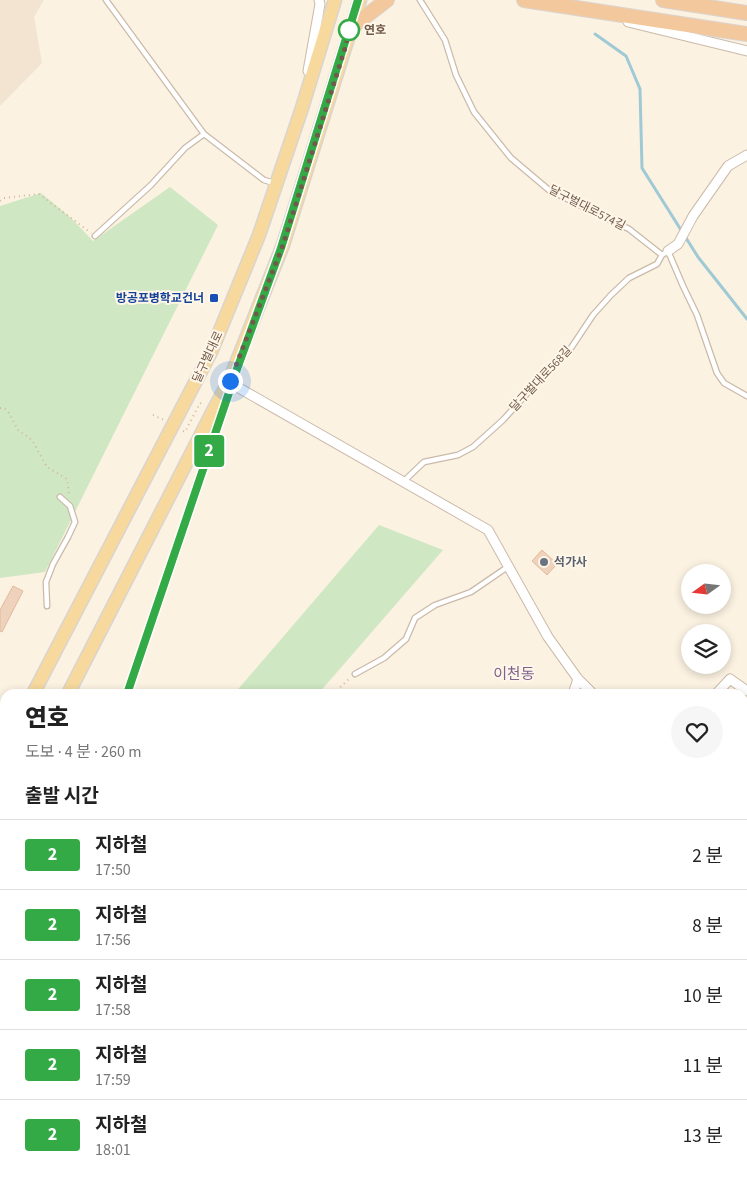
<!DOCTYPE html>
<html lang="ko">
<head>
<meta charset="utf-8">
<style>
	:root { --surface:#fff; --page:#f6f6f6; --text:#222; --muted:#767676; --line:#e0e0e0 }
	body { margin:0; font-family:"Source Sans 3","Noto Sans KR",sans-serif; background:var(--page); color:var(--text); height:100vh; display:flex; flex-direction:column; font-size:19px; white-space:nowrap }
	* { box-sizing:border-box; margin:0 }
	p { font-size:16px; color:var(--muted) }
	.icon { flex:none; width:28px; height:28px; fill:none; stroke:currentColor; stroke-width:2; stroke-linecap:round; stroke-linejoin:round }
	.map { position:relative; flex:1; overflow:hidden }
	.details { position:absolute; left:0px; top:689px; width:748px; height:491px; display:flex; flex-direction:column; background:var(--surface); border-radius:15px 15px 0 0; box-shadow:0 2px 8px #0003 }
	.details>* { flex:none }
	.badge { padding:0 10px; border-radius:4px; font-size:18px; line-height:32px }
	.needle { width:32px; rotate:255deg }
	.tools { position:absolute; left:681px; top:564px; display:grid; gap:10px }
	.tools a { display:grid; place-items:center; width:50px; height:50px; border-radius:50%; background:var(--surface); box-shadow:0 2px 8px #0003; font-size:25px }
	.you { position:absolute; width:25px; height:25px; margin:-12px; border:4px solid #fff; border-radius:50%; background:#1a73e8; box-shadow:0 0 0 8px #1a73e833 }
	.map>.badge { position:absolute; translate:-50% -50%; box-shadow:0 0 0 2px #fff }
	h2 { padding:0 25px; font-size:19px; line-height:45px }
	.round { display:grid; place-items:center; flex:none; width:52px; height:52px; border-radius:26px; background:var(--page) }
	.headline { display:flex; align-items:center; justify-content:space-between; height:85px; padding:0 25px }
	h1 { font-size:24px; font-weight:800; line-height:38px }
	ul { padding:0; list-style:none }
	li { display:flex; align-items:center; gap:15px; height:70px; padding:0 25px; border-top:1px solid var(--line) }
	li div { flex:1 }
	li b { display:block; font-size:19px }
	li em { font-style:normal }
	li .badge { min-width:55px; font-weight:700; text-align:center }
	.map>svg:first-child { display:block }
	.residential { fill:#f2e4d1 }
	.green { fill:#cfe7c2 }
	.water { fill:#b8dbe3; stroke:#9fc9d4 }
	.lines { fill:none; stroke-linecap:round; stroke-linejoin:round }
	.stream { stroke:#9fc9d4; stroke-width:3 }
	.building { fill:#efd2bb; stroke:#e0ba9d }
	.service-casing { stroke:#cbbaaa; stroke-width:7 }
	.minor-casing { stroke:#cbbaaa; stroke-width:11 }
	.primary-casing { stroke:#dad4d0; stroke-width:15 }
	.trunk-casing { stroke:#dad4d0; stroke-width:16 }
	.path { stroke:#d3b69f; stroke-width:2; stroke-dasharray:1 4; stroke-linecap:butt }
	.service { stroke:#fff; stroke-width:4.5 }
	.minor { stroke:#fff; stroke-width:9 }
	.primary { stroke:#f7d99e; stroke-width:12 }
	.trunk { stroke:#f4c89d; stroke-width:14 }
	.line-casing { stroke:#fff; stroke-width:11 }
	.line { stroke:#33aa46; stroke-width:8 }
	.walk { stroke:#715a4a; stroke-width:5; stroke-dasharray:0 9 }
	.stop-dot { fill:#fff; stroke:#33aa46; stroke-width:2.5 }
	.transit-dot { fill:#1a4fb4; stroke:#fef6e8; stroke-width:2 }
	.worship-dot { fill:#6b7280; stroke:#fef6e8; stroke-width:2 }
	.labels { text-anchor:middle; dominant-baseline:central; stroke-width:4; stroke-linejoin:round; paint-order:stroke }
	.stop-label { font-size:12px; font-weight:bold; fill:#715a4a; stroke:#fef6e8; text-anchor:start }
	.street-label { font-size:12px; fill:#715a4a; stroke:#fef6e8 }
	.transit-label { font-size:12px; font-weight:bold; fill:#164399; stroke:#fef6e8; text-anchor:end }
	.worship-label { font-size:12px; font-weight:bold; fill:#5b616d; stroke:#fef6e8; text-anchor:start }
	.quarter-label { font-size:15px; fill:#81628d; stroke:#fef6e8 }
</style>
</head>
<body>
<div class="map">
<svg width="747" height="1179" viewBox="0 0 747 1179">
	<rect width="100%" height="100%" fill="#fbf2e2"/>
	<path class="residential" d="M 0,0 L 44,0 L 34,17 L 42,63 L 0,106 Z"/>
	<path class="green" d="M 170,187 L 218,225 L 45,572 L 0,578 L 0,206 L 41,193 L 71,218 L 93,241 Z
		M 379,525 L 443,550 L 318,694 L 234,694 Z
		M 743,1120 L 747,1126 L 747,1179 L 649,1179 L 651,1175 L 742,1175 Z
		M 5,1158 L 5,1175 L 354,1175 L 353,1179 L 0,1179 L 0,1167 Z
		M 370,1175 L 510,1175 L 510,1179 L 367,1179 Z"/>
	<path class="water" d="M 0,874 L 5,878 L 5,1026 L 0,1025 Z"/>
	<g class="lines">
		<path class="stream" d="M 595,34 L 626,56 L 640,89 L 642,168 L 698,257 L 747,319"/>
	</g>
	<path class="building" d="M 542,550 L 557,564 L 547,575 L 532,561 Z
		M 13,586 L 23,591 L 2,632 L 0,631 L 0,610 Z
		M 745,786 L 747,787 L 747,811 L 742,808 L 742,790 Z"/>
	<g class="lines">
		<g class="service-casing">
			<path id="service" d="M 106,0 L 204,134
				M 420,0 L 445,40 L 456,75 L 474,112 L 511,158 L 549,190 L 629,229 L 662,255 L 668,251 L 683,286 L 697,315 L 717,373 L 724,383 L 747,396
				M 95,236 L 151,185 L 185,148 L 204,134 L 264,180 L 274,183
				M 404,481 L 424,462 L 458,455 L 473,447 L 503,420 L 550,368 L 569,351 L 593,315 L 611,295 L 629,278 L 657,264 L 662,255
				M 47,606 L 46,582 L 53,564 L 68,537 L 75,522 L 70,506 L 60,497
				M 355,674 L 384,658 L 406,639 L 415,618 L 435,605 L 471,592 L 509,566
				M 742,835 L 747,837
				M 0,866 L 5,869
				M 621,1179 L 622,1175"/>
		</g>
		<g class="minor-casing">
			<path id="minor" d="M 628,22 L 747,51
				M 308,71 L 320,4 L 319,0
				M 668,251 L 678,244 L 693,216 L 728,166 L 747,155
				M 229,381 L 239,388 L 488,530 L 548,637 L 578,679 L 593,694
				M 573,694 L 578,679
				M 716,694 L 730,679 L 747,691"/>
		</g>
		<g class="primary-casing">
			<path id="primary" d="M 33,694 L 212,350 L 259,235 L 302,108 L 335,0
				M 68,694 L 214,409 L 229,381 L 283,245 L 360,0
				M 0,757 L 5,747
				M 0,826 L 5,816"/>
		</g>
		<g class="trunk-casing">
			<path id="trunk" d="M 524,0 L 747,34
				M 663,0 L 747,13
				M 352,27 L 387,0"/>
		</g>
		<path class="path" d="M 0,201 L 4,198 L 39,194 L 91,233
			M 0,408 L 4,408 L 9,413 L 18,430 L 32,440 L 47,467 L 67,479 L 69,495
			M 153,415 L 164,420
			M 183,431 L 185,432 L 200,403 L 204,405
			M 333,694 L 350,678
			M 163,1179 L 164,1175"/>
		<use href="#service" class="service"/>
		<use href="#minor" class="minor"/>
		<use href="#primary" class="primary"/>
		<use href="#trunk" class="trunk"/>
	</g>
	<g class="lines">
		<g class="line-casing">
			<path id="line" d="M 127,694 L 237,369 L 281,248 L 358,0"/>
		</g>
		<use href="#line" class="line"/>
		<path class="walk" d="M 230,381 L 283,245 L 346,45 L 349,30"/>
	</g>
	<circle class="stop-dot" cx="349" cy="30" r="10"/>
	<rect class="transit-dot" x="209" y="293" width="10" height="10" rx="2.5"/>
	<circle class="worship-dot" cx="544" cy="562" r="5"/>
	<g class="labels">
		<g class="stop-label">
			<text x="364" y="30">연호</text>
		</g>
		<g class="street-label">
			<text transform="translate(587 208) rotate(27)">달구벌대로574길</text>
			<text transform="translate(208 357) rotate(-65)">달구벌대로</text>
			<text transform="translate(541 379) rotate(-47)">달구벌대로568길</text>
		</g>
		<g class="transit-label">
			<text x="204" y="298">방공포병학교건너</text>
		</g>
		<g class="worship-label">
			<text x="554" y="562">석가사</text>
		</g>
		<g class="quarter-label">
			<text x="514" y="674">이천동</text>
		</g>
	</g>
</svg>
<div class="tools">
<a><svg class="needle" viewBox="-14 -14 28 28"><path d="M0-13l5 13h-10z" fill="#e53935"/><path d="M0 13l5-13h-10z" fill="#767676"/></svg></a>
<a><svg class="icon" aria-label="layers" viewBox="0 0 24 24"><path d="M12 4l9 5-9 5-9-5zM3 14l9 5 9-5"/></svg></a>
</div>
<div class="you" style="left:230px;top:381px"></div>
<b class="badge" style="left:209px;top:451px;background:#33aa46;color:#fff">2</b>
<section class="details">
<div class="headline"><div><h1>연호</h1><p>도보 · 4 분 · 260 m</p></div><a class="round"><svg class="icon" aria-label="heart" viewBox="0 0 24 24"><path d="M12 20l-8-8c-3-5 5-10 8-4 3-6 11-1 8 4z"/></svg></a></div>
<h2>출발 시간</h2>
<ul>
<li><span class="badge" style="background:#33aa46;color:#fff">2</span><div><b>지하철</b><p>17:50</p></div><em>2 분</em></li>
<li><span class="badge" style="background:#33aa46;color:#fff">2</span><div><b>지하철</b><p>17:56</p></div><em>8 분</em></li>
<li><span class="badge" style="background:#33aa46;color:#fff">2</span><div><b>지하철</b><p>17:58</p></div><em>10 분</em></li>
<li><span class="badge" style="background:#33aa46;color:#fff">2</span><div><b>지하철</b><p>17:59</p></div><em>11 분</em></li>
<li><span class="badge" style="background:#33aa46;color:#fff">2</span><div><b>지하철</b><p>18:01</p></div><em>13 분</em></li>
</ul>
</section>
</div>
</body>
</html>
